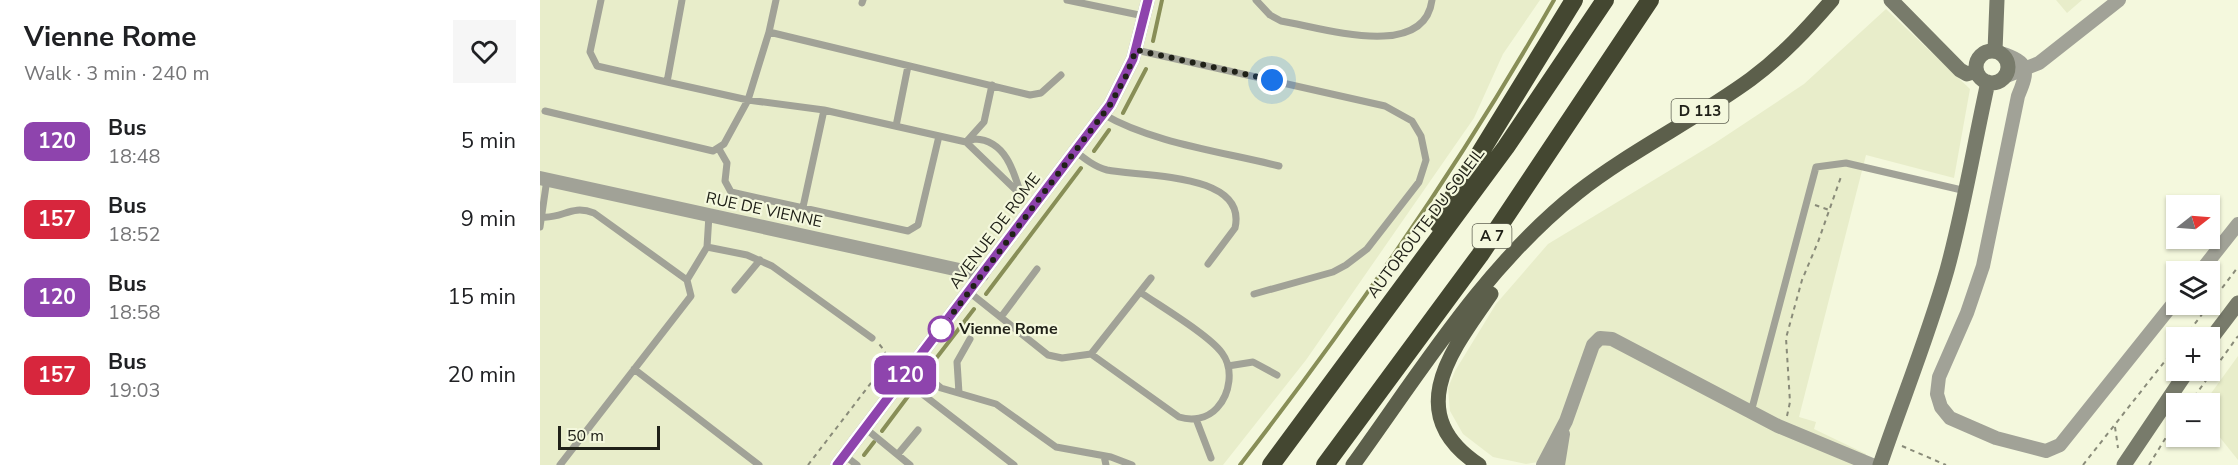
<!DOCTYPE html>
<html lang="en">
<head>
<meta charset="utf-8">
<style>
	:root { --surface:#fff; --page:#f6f6f6; --text:#202124; --muted:#757577 }
	body { margin:0; font-family:"Nunito Sans",sans-serif; background:var(--page); color:var(--text); height:100vh; display:flex; flex-direction:column; font-size:22px; white-space:nowrap }
	* { box-sizing:border-box; margin:0 }
	p { font-size:20px; color:var(--muted) }
	.icon { flex:none; width:33px; height:33px; fill:none; stroke:currentColor; stroke-width:2; stroke-linecap:round; stroke-linejoin:round }
	.map { position:relative; flex:1; overflow:hidden }
	.side { display:flex; flex-direction:column; background:var(--surface); width:540px }
	.side>* { flex:none }
	.badge { padding:0 12px; border-radius:9px; font-size:21px; line-height:39px }
	.needle { width:39px; rotate:73deg }
	.controls { position:absolute; left:1626px; top:195px; display:grid; gap:12px }
	.controls a { display:grid; place-items:center; width:54px; height:54px; border-radius:0px; background:var(--surface); box-shadow:0 2px 4px #0004; font-size:30px }
	.scale { position:absolute; left:18px; bottom:15px; width:102px; box-sizing:border-box; padding-left:6px; border:3px solid #202118; border-top:0; font-size:16px; line-height:21px; white-space:nowrap; color:#202118; -webkit-text-stroke:4px #f4f8dd; paint-order:stroke }
	.you { position:absolute; width:30px; height:30px; margin:-15px; border:4px solid #fff; border-radius:50%; background:#1a73e8; box-shadow:0 0 0 9px #1a73e833 }
	.map>.badge { position:absolute; translate:-50% -50%; box-shadow:0 0 0 3px #fff }
	.round { display:grid; place-items:center; flex:none; width:63px; height:63px; border-radius:0px; background:var(--page) }
	.overview { display:flex; align-items:center; justify-content:space-between; height:102px; padding:0 24px }
	h1 { font-size:28px; font-weight:700; line-height:45px }
	ul { padding:0; list-style:none }
	li { display:flex; align-items:center; gap:18px; height:78px; padding:0 24px }
	li div { flex:1 }
	li b { display:block; font-size:22px }
	li em { font-style:normal }
	li .badge { min-width:66px; font-weight:700; text-align:center }
	main { display:flex; flex:1; min-height:0 }
	.map>svg:first-child { display:block }
	.built { fill:#e8edca }
	.lines { fill:none; stroke-linecap:round; stroke-linejoin:round }
	.stream { stroke:#888e57; stroke-width:4 }
	.path { stroke:#898b79; stroke-width:2; stroke-dasharray:4.5 4.5; stroke-linecap:butt }
	.lane { stroke:#a1a297; stroke-width:7 }
	.street { stroke:#a1a297; stroke-width:14 }
	.secondary { stroke:#787b6b; stroke-width:15 }
	.primary { stroke:#5c5f4b; stroke-width:15 }
	.highway { stroke:#444731; stroke-width:18 }
	.line-casing { stroke:#fff; stroke-width:14 }
	.line { stroke:#8e44ad; stroke-width:9 }
	.walk { stroke:#202118; stroke-width:6; stroke-dasharray:0 10.8 }
	.stop-dot { fill:#fff; stroke:#8e44ad; stroke-width:3 }
	.labels { text-anchor:middle; dominant-baseline:central; stroke-width:4.5; stroke-linejoin:round; paint-order:stroke }
	.shield { fill:#f4f8dd; stroke:#606253; stroke-width:1.5 }
	.shield-label { font-size:15px; font-weight:bold; fill:#202118 }
	.street-label { font-size:16px; fill:#202118; stroke:#f4f8dd }
	.stop-label { font-size:16px; font-weight:bold; fill:#202118; stroke:#f4f8dd; text-anchor:start }
</style>
</head>
<body>
<main>
<section class="side">
<div class="overview"><div><h1>Vienne Rome</h1><p>Walk · 3 min · 240 m</p></div><a class="round"><svg class="icon" aria-label="heart" viewBox="0 0 24 24"><path d="M12 20l-8-8c-3-5 5-10 8-4 3-6 11-1 8 4z"/></svg></a></div>
<ul>
<li><span class="badge" style="background:#8e44ad;color:#fff">120</span><div><b>Bus</b><p>18:48</p></div><em>5 min</em></li>
<li><span class="badge" style="background:#d7263d;color:#fff">157</span><div><b>Bus</b><p>18:52</p></div><em>9 min</em></li>
<li><span class="badge" style="background:#8e44ad;color:#fff">120</span><div><b>Bus</b><p>18:58</p></div><em>15 min</em></li>
<li><span class="badge" style="background:#d7263d;color:#fff">157</span><div><b>Bus</b><p>19:03</p></div><em>20 min</em></li>
</ul>
</section>
<div class="map">
<svg width="1698" height="465" viewBox="0 0 1698 465">
	<rect width="100%" height="100%" fill="#f4f8dd"/>
	<path class="built" d="M 0,0 L 1000,0 L 963,54 L 934,118 L 766,360 L 683,465 L 0,465 Z
		M 1516,0 L 1542,0 L 1527,13 Z
		M 1346,9 L 1430,89 L 1414,178 L 1326,155 L 1259,417 L 1276,422 L 1274,429 L 1326,454 L 1322,465 L 1011,465 L 998,462 L 986,464 L 953,457 L 923,434 L 910,411 L 908,388 L 915,371 L 956,304 L 1008,244 L 1175,143 L 1264,84 Z
		M 1698,356 L 1698,460 L 1670,425 L 1670,404 L 1664,403 Z"/>
	<g class="lines">
		<path class="stream" d="M 613,41 L 622,0
			M 583,113 L 606,69
			M 554,151 L 569,130
			M 446,294 L 541,168
			M 388,369 L 434,309
			M 342,431 L 369,395
			M 324,455 L 334,442
			M 700,465 C 812,320 923,160 1014,0"/>
		<path class="path" d="M 1275,205 L 1289,210
			M 1644,338 L 1698,267
			M 1649,404 L 1698,336
			M 1247,416 L 1250,402 L 1246,338 L 1262,280 L 1278,242 L 1302,174
			M 1575,427 L 1578,448
			M 1362,446 L 1406,465
			M 268,465 L 344,366 C 348,356 346,352 339,344
			M 1543,465 L 1636,347
			M 1609,465 L 1636,421"/>
		<path class="lane" d="M 61,0 L 50,52 L 57,66 L 127,82
			M 142,0 L 127,82 L 208,100 L 284,110 L 426,142 L 444,122 L 452,85
			M 527,0 L 604,16
			M 716,0 L 730,15 L 741,21 C 780,27 884,62 892,0
			M 322,3 L 323,0
			M 229,32 L 490,95 L 501,93 L 521,75
			M 596,50 L 845,106 L 872,121 L 881,136 L 886,160 L 879,182 L 827,249 L 806,265 L 793,272 L 714,294
			M 5,111 L 173,151 L 184,144 L 208,100 L 229,32 L 236,0
			M 563,114 C 612,143 684,152 739,166
			M 356,126 L 368,66
			M 435,139 C 465,140 474,171 481,195 L 426,142 Z
			M 179,149 L 187,163 L 185,181 L 191,192 L 368,231 L 378,225 L 399,136
			M 535,151 C 545,159 555,167 567,170 C 601,177 708,172 695,228 L 668,264
			M 263,207 L 284,110
			M 2,217 C 23,219 31,204 54,213 L 147,280 L 151,296 L 20,465
			M 0,227 L 7,179
			M 167,247 L 207,255 L 232,266 L 332,338
			M 147,280 L 167,247 L 169,215
			M 195,290 L 220,260
			M 429,292 L 508,355 L 522,358 L 551,354 L 639,417 C 652,421 667,419 677,408 C 690,394 694,369 682,353 C 669,335 620,306 600,292
			M 461,317 L 497,269
			M 551,354 L 611,278
			M 373,365 L 401,388 L 456,404 L 516,447 L 571,457 L 592,465
			M 688,366 L 713,362 L 737,375
			M 94,369 L 219,465
			M 363,379 L 474,465
			M 419,393 L 417,362 L 430,339
			M 1211,412 L 1276,167 L 1306,163 L 1426,191
			M 656,419 L 671,458
			M 325,428 L 370,465
			M 358,454 L 378,430
			M 304,455 L 317,465
			M 564,456 L 566,465"/>
		<path class="street" d="M 1460,53 C 1490,62 1489,70 1478,96 L 1443,266 L 1427,313 L 1399,377 L 1397,394 L 1401,407 L 1410,418 L 1456,438 L 1506,451 L 1520,445 L 1636,300
			M 1464,77 L 1499,63 L 1579,0
			M 0,178 L 442,275
			M 1660,272 L 1698,224
			M 297,465 L 570,105 L 593,59 L 608,0
			M 1003,465 L 1026,421 L 1053,345 L 1060,338 L 1072,339 L 1238,426 L 1332,465
			M 1018,465 L 1023,434"/>
		<path class="secondary" d="M 1351,0 L 1420,70 L 1427,74 L 1436,71
			M 1455,51 L 1457,0
			M1436 67a16 16 0 1 1 32 0a16 16 0 1 1-32 0Z
			M 1670,340 L 1698,303
			M 1340,465 C 1362,400 1388,337 1407,270 C 1424,208 1434,145 1448,82
			M 1584,465 L 1648,370"/>
		<path class="primary" d="M 813,465 C 881,371 945,266 1037,193 C 1092,150 1155,120 1211,79 C 1242,56 1267,29 1292,0
			M 939,465 C 861,413 912,350 951,294"/>
		<path class="highway" d="M 897,223 L 1034,0
			M 731,465 L 966,147 L 1065,0
			M 785,465 L 940,255 L 1110,0"/>
	</g>
	<g class="lines">
		<g class="line-casing">
			<path id="line" d="M 297,465 L 570,105 L 593,59 L 608,0"/>
		</g>
		<use href="#line" class="line"/>
		<path class="walk" d="M 401,329 L 570,105 L 586,76 L 596,50 L 732,80"/>
	</g>
	<circle class="stop-dot" cx="401" cy="329" r="12"/>
	<g class="labels">
		<g class="shield">
			<rect x="1131.5" y="99" width="57" height="24" rx="4.5"/>
			<rect x="932.5" y="224" width="39" height="24" rx="4.5"/>
		</g>
		<g class="shield-label">
			<text x="1160" y="111">D 113</text>
			<text x="952" y="236">A 7</text>
		</g>
		<g class="street-label">
			<text transform="translate(224 210) rotate(12)">RUE DE VIENNE</text>
			<text transform="translate(886 223) rotate(-53)">AUTOROUTE DU SOLEIL</text>
			<text transform="translate(455 231) rotate(-53)">AVENUE DE ROME</text>
		</g>
		<g class="stop-label">
			<text x="419" y="329">Vienne Rome</text>
		</g>
	</g>
</svg>
<div class="controls">
<a><svg class="needle" viewBox="-14 -14 28 28"><path d="M0-13l5 13h-10z" fill="#e53935"/><path d="M0 13l5-13h-10z" fill="#757577"/></svg></a>
<a><svg class="icon" aria-label="layers" viewBox="0 0 24 24"><path d="M12 4l9 5-9 5-9-5zM3 14l9 5 9-5"/></svg></a>
<a>+</a>
<a>−</a>
</div>
<div class="scale">50 m</div>
<div class="you" style="left:732px;top:80px"></div>
<b class="badge" style="left:365px;top:375px;background:#8e44ad;color:#fff">120</b>
</div>
</main>
</body>
</html>
